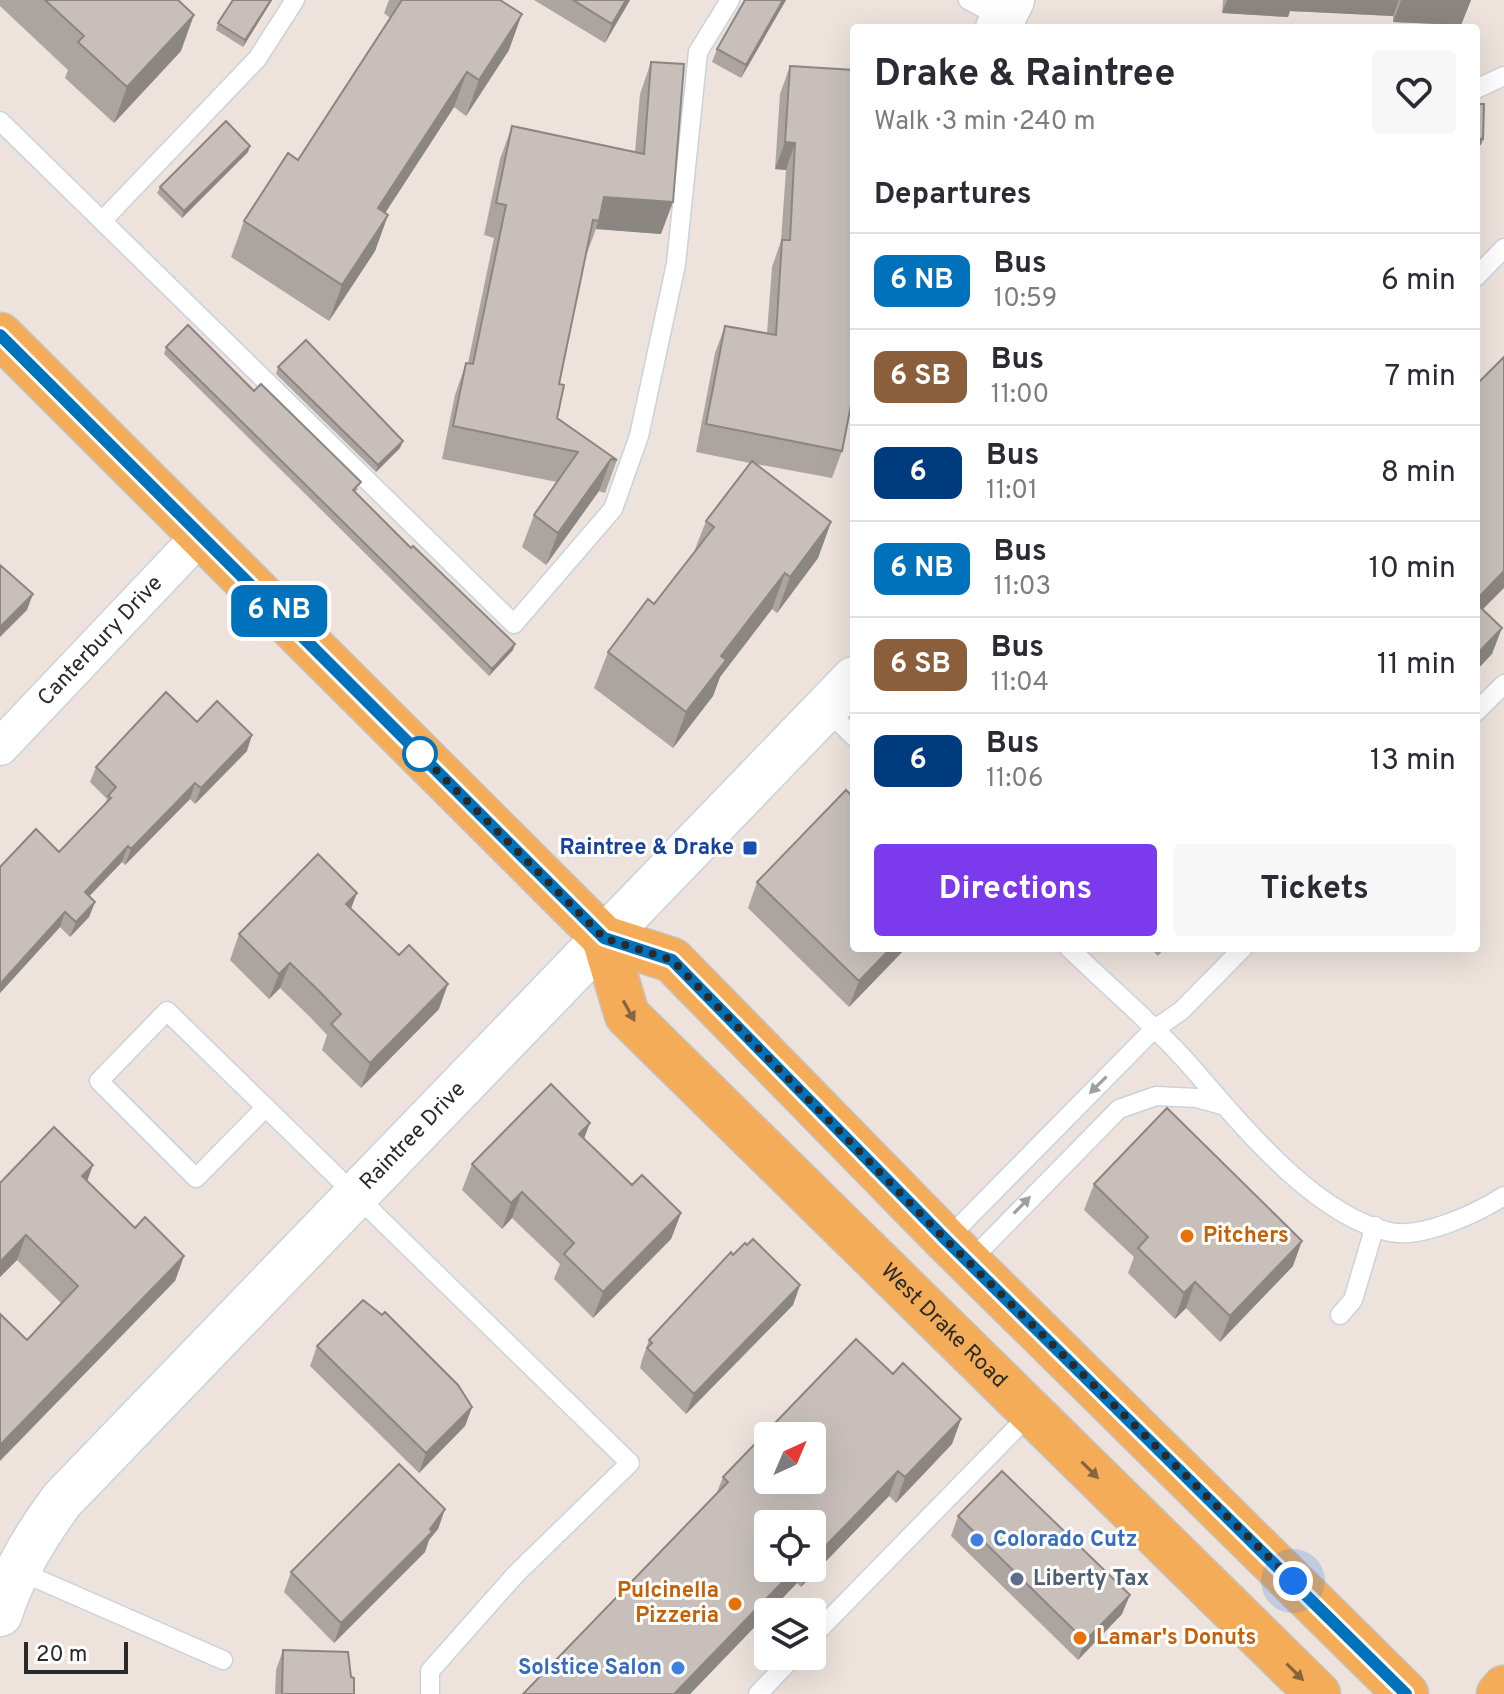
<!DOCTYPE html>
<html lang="en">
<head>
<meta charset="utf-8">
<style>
	:root { --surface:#fff; --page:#f7f7f7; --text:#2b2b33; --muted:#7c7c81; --line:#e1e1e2; --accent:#7c3aed }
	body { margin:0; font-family:Overpass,sans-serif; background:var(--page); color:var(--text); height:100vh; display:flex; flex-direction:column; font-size:30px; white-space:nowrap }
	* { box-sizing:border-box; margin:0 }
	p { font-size:26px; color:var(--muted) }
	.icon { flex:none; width:44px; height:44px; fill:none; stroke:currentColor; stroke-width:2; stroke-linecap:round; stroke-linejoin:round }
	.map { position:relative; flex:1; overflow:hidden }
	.drawer { position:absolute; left:850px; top:24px; width:630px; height:928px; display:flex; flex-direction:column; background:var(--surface); border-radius:8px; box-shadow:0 8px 32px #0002 }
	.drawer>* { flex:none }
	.badge { padding:0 16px; border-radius:12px; font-size:28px; line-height:52px }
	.needle { width:52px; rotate:44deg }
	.tools { position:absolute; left:754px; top:1422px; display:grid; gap:16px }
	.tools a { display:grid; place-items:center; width:72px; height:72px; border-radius:8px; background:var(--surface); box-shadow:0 8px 32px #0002; font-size:40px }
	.scale { position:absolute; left:24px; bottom:20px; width:104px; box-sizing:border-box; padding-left:8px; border:4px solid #2a2a2a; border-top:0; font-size:22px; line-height:28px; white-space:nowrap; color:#2a2a2a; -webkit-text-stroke:6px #fff; paint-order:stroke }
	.you { position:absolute; width:40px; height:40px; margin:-20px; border:6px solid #fff; border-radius:50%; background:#1a73e8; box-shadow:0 0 0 12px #1a73e833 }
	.map>.badge { position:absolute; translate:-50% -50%; box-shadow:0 0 0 4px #fff }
	h2 { padding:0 24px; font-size:30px; line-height:72px }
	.round { display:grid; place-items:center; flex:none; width:84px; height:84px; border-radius:8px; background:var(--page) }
	.head { display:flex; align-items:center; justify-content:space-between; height:136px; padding:0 24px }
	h1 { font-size:38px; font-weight:700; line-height:60px }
	.cta { display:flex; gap:16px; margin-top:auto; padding:16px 24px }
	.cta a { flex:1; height:92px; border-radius:8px; background:var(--accent); color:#fff; font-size:32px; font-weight:700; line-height:92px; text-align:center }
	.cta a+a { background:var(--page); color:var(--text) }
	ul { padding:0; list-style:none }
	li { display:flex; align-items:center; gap:24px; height:96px; padding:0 24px; border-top:2px solid var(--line) }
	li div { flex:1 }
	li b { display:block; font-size:30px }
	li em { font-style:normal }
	li .badge { min-width:88px; font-weight:700; text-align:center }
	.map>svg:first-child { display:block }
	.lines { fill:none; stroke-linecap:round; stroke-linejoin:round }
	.service-casing { stroke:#cad2dd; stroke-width:21 }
	.minor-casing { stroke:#cad2dd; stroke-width:39 }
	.tertiary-casing { stroke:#cad2dd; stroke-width:47 }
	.primary-casing { stroke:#c3c3c3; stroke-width:47 }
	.service { stroke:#fff; stroke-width:18 }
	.minor { stroke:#fff; stroke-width:36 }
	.tertiary { stroke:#fff; stroke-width:44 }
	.primary { stroke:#f5ac58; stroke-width:44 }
	.wall { fill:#aca4a1; fill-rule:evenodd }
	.shaded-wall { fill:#8c8683 }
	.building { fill:#c8bfbb; stroke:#8c8683; stroke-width:2; fill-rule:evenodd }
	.oneway { fill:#85643f }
	.oneway2 { fill:#9f9f9f }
	.line-casing { stroke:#fff; stroke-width:18 }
	.line { stroke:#0072bc; stroke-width:12 }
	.walk { stroke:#2a2a2a; stroke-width:8; stroke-dasharray:0 14.4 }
	.stop-dot { fill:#fff; stroke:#0072bc; stroke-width:4 }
	.transit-dot { fill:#1a4fb4; stroke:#fff; stroke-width:3 }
	.food-dot { fill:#e8710a; stroke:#fff; stroke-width:3 }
	.shop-dot { fill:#3f7fe0; stroke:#fff; stroke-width:3 }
	.service-dot { fill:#5c6f8a; stroke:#fff; stroke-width:3 }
	.labels { text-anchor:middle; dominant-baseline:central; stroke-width:6; stroke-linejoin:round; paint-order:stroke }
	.street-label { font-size:22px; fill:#2a2a2a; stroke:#fff }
	.transit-label { font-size:22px; font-weight:bold; fill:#164399; stroke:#fff; text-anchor:end }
	.food-label { font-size:22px; font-weight:bold; fill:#c56008; stroke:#fff; text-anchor:start }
	.shop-label { font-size:22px; font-weight:bold; fill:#366cbe; stroke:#fff; text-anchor:start }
	.service-label { font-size:22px; font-weight:bold; fill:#4e5e75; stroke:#fff; text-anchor:start }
</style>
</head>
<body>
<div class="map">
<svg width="1504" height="1694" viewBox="0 0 1504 1694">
	<rect width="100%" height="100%" fill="#ede2dc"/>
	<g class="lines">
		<g class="service-casing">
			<path id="service" d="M 968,0 L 1002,18
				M 1476,89 L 1504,76
				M 0,121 L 514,624 L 613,509 L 639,436 L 676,264 L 698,52 L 730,0
				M 102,221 L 257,59 L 295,0
				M 1476,277 L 1504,248
				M 827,710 L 854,737
				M 1476,712 L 1504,684
				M 1069,948 C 1108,986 1151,1022 1187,1062 C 1238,1120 1312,1215 1390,1232 C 1423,1239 1477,1213 1504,1196
				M 266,1107 L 196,1178 L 99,1081 L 167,1011 L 630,1463 L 516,1574 L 430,1671 L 430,1694
				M 946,1240 L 1153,1030 L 1181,1011 L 1243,948
				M 969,1262 L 1119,1109 L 1156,1096 L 1197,1098 L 1222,1105
				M 1340,1315 L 1353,1300 L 1375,1226
				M 17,1570 L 223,1660
				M 812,1637 L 1032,1412
				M 758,1694 L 794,1656"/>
		</g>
		<g class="minor-casing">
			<g id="minor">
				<path id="s1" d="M 0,747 L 202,534"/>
			</g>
		</g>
		<g class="tertiary-casing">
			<g id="tertiary">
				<path d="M 998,28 L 1012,0"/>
				<path id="s2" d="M 0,1614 C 13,1573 36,1535 62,1500 L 854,679"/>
			</g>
		</g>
		<g class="primary-casing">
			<g id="primary">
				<path d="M 0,335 L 604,938 L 672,960 L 946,1240 L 1406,1694"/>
				<path id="s3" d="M 604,938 L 627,1015 L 1318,1694"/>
				<path d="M 1499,1694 L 1504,1688"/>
			</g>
		</g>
		<use href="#service" class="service"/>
		<use href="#minor" class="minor"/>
		<use href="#tertiary" class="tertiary"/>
		<use href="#primary" class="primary"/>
	</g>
	<path class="wall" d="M 0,0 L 178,0 L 181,51 L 114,123 L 65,78 L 68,70 L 0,6 Z
		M 233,0 L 272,0 L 243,47 L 216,30 L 218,23 Z
		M 389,0 L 500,0 L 509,50 L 466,116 L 454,107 L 385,213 L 388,215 L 375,251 L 329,321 L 231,257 L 244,221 L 298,160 L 390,18 L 384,13 Z
		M 534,0 L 630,0 L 605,43 Z
		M 745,0 L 786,0 L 741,78 L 712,62 L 717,49 Z
		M 1223,0 L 1471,0 L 1461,25 L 1393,22 L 1393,16 L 1290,11 L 1288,17 L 1222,13 Z
		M 651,62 L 661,234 L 596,229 L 587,253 L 586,253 L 559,384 L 557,418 L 617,460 L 605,493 L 599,491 L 546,565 L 522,547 L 534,515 L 557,482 L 442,459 L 455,395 L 466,363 L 468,363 L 494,238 L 484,235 L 500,159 L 512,126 L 635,152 L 640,94 Z
		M 790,66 L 842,451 L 832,478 L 756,464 L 831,522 L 818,558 L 777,613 L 772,609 L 720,677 L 713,696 L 673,748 L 594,688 L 608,652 L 654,604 L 694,552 L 706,521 L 750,463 L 696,452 L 715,353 L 725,326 L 767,333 L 772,267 L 781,241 L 786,170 L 775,169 L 780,94 Z
		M 248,152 L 182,218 L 157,193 L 160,187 Z
		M 166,347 L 254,391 L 358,489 L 355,492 L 513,650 L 489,676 L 164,354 Z
		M 278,367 L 403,441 L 400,448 L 376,472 L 276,374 Z
		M 197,722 L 247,751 L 195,804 L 190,799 L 125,865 L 122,862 L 89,896 L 95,902 L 89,917 L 70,937 L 60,927 L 0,993 L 0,867 L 59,852 L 105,805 L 107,799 L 90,782 L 96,767 Z
		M 757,882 L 854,948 L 906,948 L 849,1007 L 748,908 Z
		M 351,909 L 439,1009 L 361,1088 L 322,1050 L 327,1035 L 310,1017 L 280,988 L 269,999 L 230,960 L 239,934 Z
		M 1150,948 L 1165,948 L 1158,956 Z
		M 584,1138 L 632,1185 L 681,1213 L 671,1239 L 593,1318 L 554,1279 L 560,1264 L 512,1218 L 502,1229 L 462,1190 L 472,1164 Z
		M 87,1181 L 135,1228 L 184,1256 L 175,1281 L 27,1340 L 61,1303 L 17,1260 L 0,1277 L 0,1183 Z
		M 1094,1184 L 1293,1266 L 1220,1342 L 1186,1308 L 1175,1319 L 1128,1273 L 1134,1257 L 1084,1210 Z
		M 733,1255 L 800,1285 L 793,1305 L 686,1414 L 640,1368 L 642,1360 L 649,1340 Z
		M 317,1346 L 472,1407 L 465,1426 L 419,1473 L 310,1366 Z
		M 893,1374 L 961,1419 L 952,1444 L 896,1503 L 889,1496 L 801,1587 L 797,1583 L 690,1694 L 523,1694 L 717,1492 L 723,1477 ZM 812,1524 L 812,1568 L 768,1568 Z
		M 445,1509 L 438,1529 L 429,1540 L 425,1552 L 334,1643 L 284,1592 L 291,1572 Z
		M 958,1516 L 1122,1614 L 1078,1660 L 951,1536 Z
		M 283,1650 L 354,1694 L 275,1694 L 276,1670 Z"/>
	<path class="shaded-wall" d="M 271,0 L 272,0 L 243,47 L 245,40 Z
		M 626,0 L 630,0 L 605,43 L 612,24 Z
		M 783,0 L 786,0 L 741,78 L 746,65 Z
		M 1227,0 L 1399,0 L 1393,16 L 1290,11 L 1288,17 L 1222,13 Z
		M 1401,0 L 1471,0 L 1461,25 L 1393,22 Z
		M 522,14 L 509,50 L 466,116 L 479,80 Z
		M 194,15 L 181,51 L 114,123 L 127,87 Z
		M 467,72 L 454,107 L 365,244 L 378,208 Z
		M 1476,138 L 1483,139 L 1481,145 L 1476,145 Z
		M 785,142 L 795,143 L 786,170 L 775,169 Z
		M 250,146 L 248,152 L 182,218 L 184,211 Z
		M 604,197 L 673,202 L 661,234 L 596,229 Z
		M 388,215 L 375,251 L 329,321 L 342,285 Z
		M 403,441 L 400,448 L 376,472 L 378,465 Z
		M 611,459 L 599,491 L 546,565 L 558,533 Z
		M 831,522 L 818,558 L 777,613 L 790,577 Z
		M 1504,571 L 1504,588 L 1476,616 L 1476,600 Z
		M 785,573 L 772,609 L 720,677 L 713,696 L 673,748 L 686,712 L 721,656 Z
		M 33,594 L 27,610 L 0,637 L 0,627 Z
		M 1502,628 L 1492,654 L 1476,671 L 1476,655 Z
		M 515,644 L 513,650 L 489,676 L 492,669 Z
		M 252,735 L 247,751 L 195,804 L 201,788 Z
		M 195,783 L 190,799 L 125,865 L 131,849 Z
		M 128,846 L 122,862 L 79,907 L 85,892 Z
		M 357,893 L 347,919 L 346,904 Z
		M 95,902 L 89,917 L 70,937 L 76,922 Z
		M 65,912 L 60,927 L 0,993 L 0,984 Z
		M 891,948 L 906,948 L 849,1007 L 859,981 Z
		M 290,963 L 280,988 L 269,999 L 279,974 Z
		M 448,984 L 439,1009 L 361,1088 L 370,1063 Z
		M 590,1123 L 580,1149 L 579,1134 Z
		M 93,1165 L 84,1190 L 82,1176 Z
		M 522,1192 L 512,1218 L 502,1229 L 511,1203 Z
		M 681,1213 L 671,1239 L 593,1318 L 603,1292 Z
		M 26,1235 L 17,1260 L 0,1277 L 0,1262 Z
		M 1302,1241 L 1293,1266 L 1220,1342 L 1230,1316 Z
		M 184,1256 L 175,1281 L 0,1461 L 0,1445 Z
		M 1195,1282 L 1186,1308 L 1175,1319 L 1184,1293 Z
		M 800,1285 L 793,1305 L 686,1414 L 694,1394 Z
		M 472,1407 L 465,1426 L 419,1473 L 426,1453 Z
		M 961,1419 L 952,1444 L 896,1503 L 905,1477 Z
		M 898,1471 L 889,1496 L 801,1587 L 808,1568 L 812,1568 L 812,1560 Z
		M 445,1509 L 438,1529 L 429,1540 L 425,1552 L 334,1643 L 341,1623 L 430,1529 Z
		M 796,1568 L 802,1568 L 797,1583 L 769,1612 L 690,1694 L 674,1694 Z
		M 1130,1595 L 1122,1614 L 1078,1660 L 1085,1641 Z"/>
	<path class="building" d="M 45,0 L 178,0 L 194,15 L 127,87 L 78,42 L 84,36 Z
		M 233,0 L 271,0 L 245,40 L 218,23 Z
		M 402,0 L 500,0 L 522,14 L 479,80 L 467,72 L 378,208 L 388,215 L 342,285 L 244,221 L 288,153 L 298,160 Z
		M 573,0 L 626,0 L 612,24 Z
		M 745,0 L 783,0 L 746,65 L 717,49 Z
		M 651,62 L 684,64 L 673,202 L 604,197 L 599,221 L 593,220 L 559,384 L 564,385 L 557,418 L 617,460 L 611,459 L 558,533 L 534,515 L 578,452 L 453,426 L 466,363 L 473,364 L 506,205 L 496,203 L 512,126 L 644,154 Z
		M 790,66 L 854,70 L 854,390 L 842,451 L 706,424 L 725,326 L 776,335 L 782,240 L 790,240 L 795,143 L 785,142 Z
		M 1476,104 L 1484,104 L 1483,139 L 1476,138 Z
		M 226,121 L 250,146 L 184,211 L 160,187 Z
		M 188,325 L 254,391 L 261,384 L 361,482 L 353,490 L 411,548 L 413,546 L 515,644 L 492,669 L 166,347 Z
		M 306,340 L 403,441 L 378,465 L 278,367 Z
		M 1504,357 L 1504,571 L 1476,600 L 1476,385 Z
		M 752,461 L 831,522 L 790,577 L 785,573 L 721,656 L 726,660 L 686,712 L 608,652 L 648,599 L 654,604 L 714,527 L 706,521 Z
		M 0,565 L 33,594 L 0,627 Z
		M 1476,603 L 1502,628 L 1476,655 Z
		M 166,692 L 197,722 L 217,701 L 252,735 L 201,788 L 195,783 L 131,849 L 128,846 L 85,892 L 95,902 L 76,922 L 65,912 L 0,984 L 0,867 L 36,829 L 59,852 L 111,798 L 108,796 L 116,787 L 96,767 Z
		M 846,790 L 854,798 L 854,948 L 891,948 L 859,981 L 757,882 Z
		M 318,854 L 357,893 L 346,904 L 399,955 L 409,945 L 448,984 L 370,1063 L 331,1024 L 341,1014 L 319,991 L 290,963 L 279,974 L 239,934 Z
		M 551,1084 L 590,1123 L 579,1134 L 632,1185 L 642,1175 L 681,1213 L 603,1292 L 564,1254 L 574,1243 L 522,1192 L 511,1203 L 472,1164 Z
		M 1167,1108 L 1302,1241 L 1230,1316 L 1195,1282 L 1184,1293 L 1138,1248 L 1148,1237 L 1094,1184 Z
		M 54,1127 L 93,1165 L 82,1176 L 135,1228 L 145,1217 L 184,1256 L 0,1445 L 0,1314 L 27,1340 L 78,1286 L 26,1235 L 0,1262 L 0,1183 Z
		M 753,1239 L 800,1285 L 694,1394 L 647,1348 L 652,1343 L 649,1340 L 731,1252 L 733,1255 L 745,1243 L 747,1245 Z
		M 363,1300 L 382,1315 L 385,1312 L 458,1385 L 472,1407 L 426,1453 L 317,1346 Z
		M 856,1339 L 893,1374 L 903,1363 L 961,1419 L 905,1477 L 898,1471 L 812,1560 L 812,1524 L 768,1524 L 768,1568 L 796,1568 L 674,1694 L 523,1694 L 728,1482 L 723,1477 ZM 768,1436 L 812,1436 L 812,1480 L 768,1480 Z
		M 399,1464 L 445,1509 L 430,1529 L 432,1532 L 341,1623 L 291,1572 Z
		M 1002,1471 L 1130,1595 L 1085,1641 L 958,1516 Z
		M 283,1650 L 348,1652 L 351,1677 L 354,1678 L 354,1694 L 282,1694 Z"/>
	<defs><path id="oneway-solid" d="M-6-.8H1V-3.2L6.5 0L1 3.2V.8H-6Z" transform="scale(2)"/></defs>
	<g class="oneway">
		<use href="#oneway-solid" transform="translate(629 1011) rotate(61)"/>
		<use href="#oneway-solid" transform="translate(1090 1470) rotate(45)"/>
		<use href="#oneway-solid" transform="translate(1295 1672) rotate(45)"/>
	</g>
	<g class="oneway2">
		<use href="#oneway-solid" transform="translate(1098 1085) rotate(135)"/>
		<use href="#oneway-solid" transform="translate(1022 1205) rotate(-46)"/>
	</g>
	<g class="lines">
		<g class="line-casing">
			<path id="line" d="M 0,335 L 604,938 L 672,960 L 946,1240 L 1406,1694"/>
		</g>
		<use href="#line" class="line"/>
		<path class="walk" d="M 420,754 L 413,747 L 604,938 L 672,960 L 946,1240 L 1293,1581"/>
	</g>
	<circle class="stop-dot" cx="420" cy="754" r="16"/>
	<rect class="transit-dot" x="742" y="840" width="16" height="16" rx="4"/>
	<g class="food-dot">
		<circle cx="1187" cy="1236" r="8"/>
		<circle cx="735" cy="1604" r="8"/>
		<circle cx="1080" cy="1638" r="8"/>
	</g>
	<g class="shop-dot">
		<circle cx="977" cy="1540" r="8"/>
		<circle cx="678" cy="1668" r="8"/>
	</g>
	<circle class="service-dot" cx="1017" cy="1579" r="8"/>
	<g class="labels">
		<g class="street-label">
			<text stroke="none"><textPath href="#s1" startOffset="146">Canterbury Drive</textPath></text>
			<text stroke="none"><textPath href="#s2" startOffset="636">Raintree Drive</textPath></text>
			<text stroke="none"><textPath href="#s3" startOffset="524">West Drake Road</textPath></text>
		</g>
		<g class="transit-label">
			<text x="734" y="848">Raintree &amp; Drake</text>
		</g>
		<g class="food-label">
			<text x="1203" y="1236">Pitchers</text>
			<text x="719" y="1591" text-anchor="end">Pulcinella<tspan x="719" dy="25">Pizzeria</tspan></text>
			<text x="1096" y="1638">Lamar's Donuts</text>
		</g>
		<g class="shop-label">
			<text x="993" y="1540">Colorado Cutz</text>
			<text x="662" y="1668" text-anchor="end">Solstice Salon</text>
		</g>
		<g class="service-label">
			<text x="1033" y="1579">Liberty Tax</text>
		</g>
	</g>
</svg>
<div class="tools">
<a><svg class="needle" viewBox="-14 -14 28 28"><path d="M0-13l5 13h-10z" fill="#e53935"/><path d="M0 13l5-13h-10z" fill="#7c7c81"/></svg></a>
<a><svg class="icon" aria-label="locate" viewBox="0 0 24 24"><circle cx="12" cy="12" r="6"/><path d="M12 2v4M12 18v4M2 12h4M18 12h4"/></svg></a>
<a><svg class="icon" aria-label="layers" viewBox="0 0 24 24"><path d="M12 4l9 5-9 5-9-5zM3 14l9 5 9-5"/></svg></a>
</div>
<div class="scale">20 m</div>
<div class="you" style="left:1293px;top:1581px"></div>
<b class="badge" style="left:279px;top:611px;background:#0072bc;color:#fff">6 NB</b>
<section class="drawer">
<div class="head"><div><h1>Drake &amp; Raintree</h1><p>Walk · 3 min · 240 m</p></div><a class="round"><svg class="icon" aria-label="heart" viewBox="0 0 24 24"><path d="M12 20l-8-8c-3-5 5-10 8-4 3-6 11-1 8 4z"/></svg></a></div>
<h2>Departures</h2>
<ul>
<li><span class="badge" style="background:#0072bc;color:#fff">6 NB</span><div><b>Bus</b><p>10:59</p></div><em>6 min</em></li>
<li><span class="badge" style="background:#8b5e3c;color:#fff">6 SB</span><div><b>Bus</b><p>11:00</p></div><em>7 min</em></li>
<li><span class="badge" style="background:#003b80;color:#fff">6</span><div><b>Bus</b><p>11:01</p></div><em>8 min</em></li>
<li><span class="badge" style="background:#0072bc;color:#fff">6 NB</span><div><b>Bus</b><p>11:03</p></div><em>10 min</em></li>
<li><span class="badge" style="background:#8b5e3c;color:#fff">6 SB</span><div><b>Bus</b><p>11:04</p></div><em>11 min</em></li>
<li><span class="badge" style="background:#003b80;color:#fff">6</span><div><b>Bus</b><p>11:06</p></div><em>13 min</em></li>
</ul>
<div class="cta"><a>Directions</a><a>Tickets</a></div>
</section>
</div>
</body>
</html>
